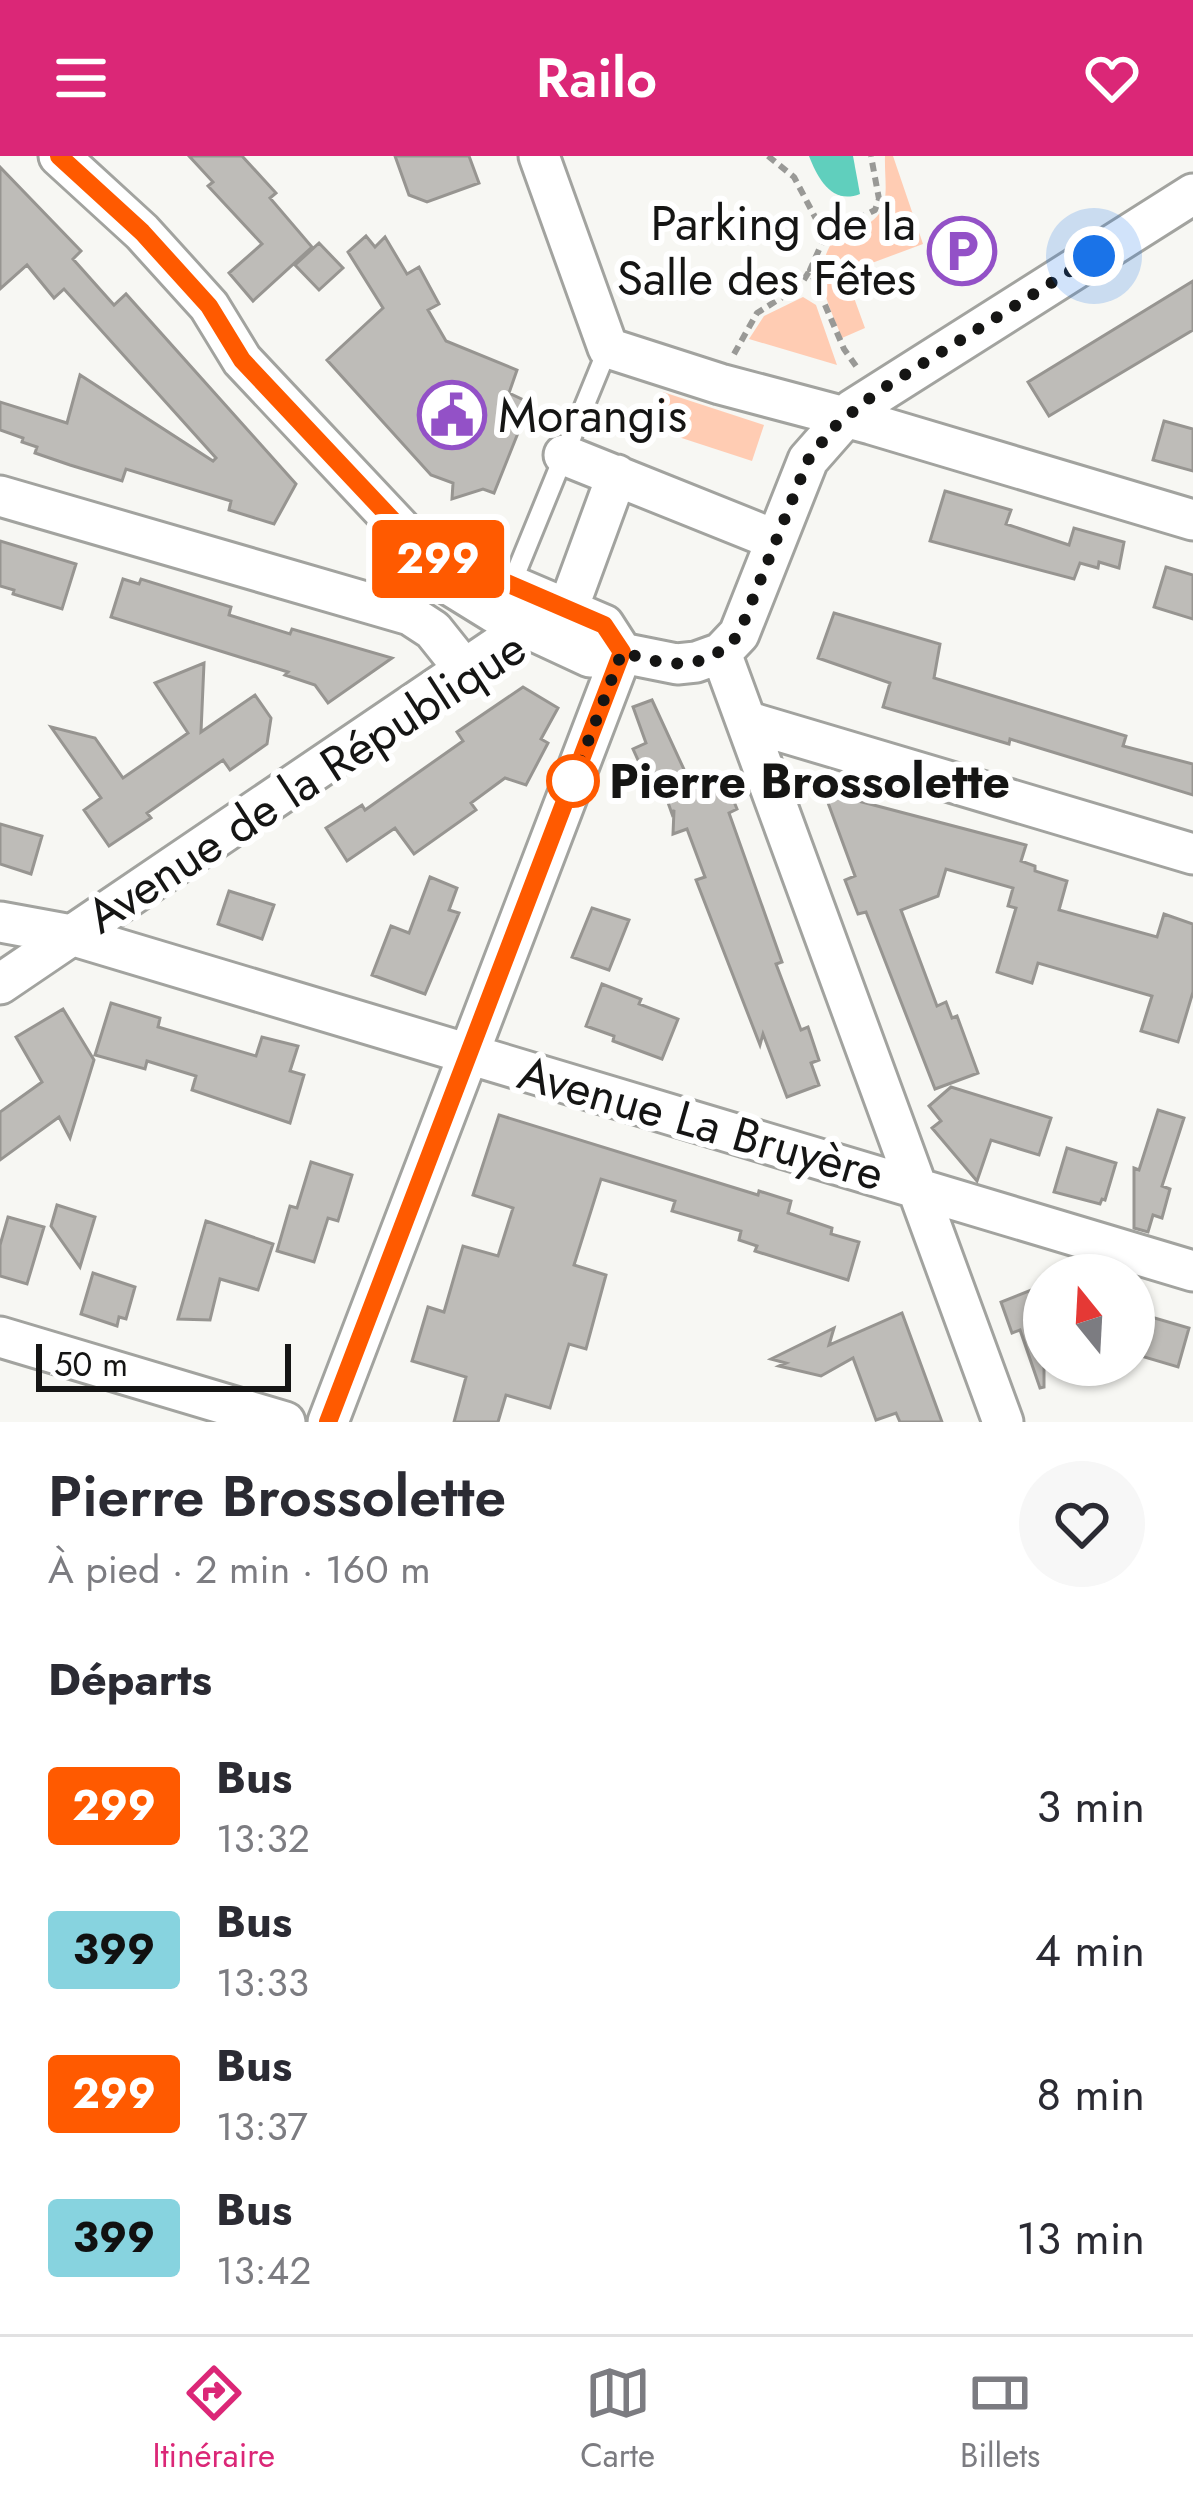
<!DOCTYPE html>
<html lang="fr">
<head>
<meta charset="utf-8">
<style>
	:root { --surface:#fff; --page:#f7f7f7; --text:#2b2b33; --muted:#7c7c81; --line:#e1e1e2; --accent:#db2777 }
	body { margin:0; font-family:Jost,sans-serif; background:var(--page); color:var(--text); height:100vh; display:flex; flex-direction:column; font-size:45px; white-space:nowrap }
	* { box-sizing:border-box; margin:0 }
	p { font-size:39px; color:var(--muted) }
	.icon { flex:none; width:66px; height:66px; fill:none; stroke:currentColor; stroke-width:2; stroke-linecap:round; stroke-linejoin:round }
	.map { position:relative; height:1266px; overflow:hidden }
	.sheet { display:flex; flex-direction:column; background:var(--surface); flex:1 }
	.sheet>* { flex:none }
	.badge { padding:0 24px; border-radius:9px; font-size:42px; line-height:78px }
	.needle { width:78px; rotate:342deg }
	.fabs { position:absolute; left:1023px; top:1098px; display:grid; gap:24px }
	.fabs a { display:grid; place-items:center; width:132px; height:132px; border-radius:50%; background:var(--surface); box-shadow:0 3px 9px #0004; font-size:60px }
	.scale { position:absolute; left:36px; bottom:30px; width:255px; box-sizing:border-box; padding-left:12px; border:6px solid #151514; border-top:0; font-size:33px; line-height:42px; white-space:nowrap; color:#151514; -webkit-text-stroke:9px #fff; paint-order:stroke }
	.you { position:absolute; width:60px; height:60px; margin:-30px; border:9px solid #fff; border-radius:50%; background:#1a73e8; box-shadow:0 0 0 18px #1a73e833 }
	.map>.badge { position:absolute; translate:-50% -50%; box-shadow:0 0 0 6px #fff }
	h2 { padding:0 48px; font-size:45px; line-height:108px }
	.round { display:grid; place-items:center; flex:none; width:126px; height:126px; border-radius:63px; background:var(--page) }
	.head { display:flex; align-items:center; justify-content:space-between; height:204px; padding:0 48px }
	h1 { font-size:57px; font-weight:600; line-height:90px }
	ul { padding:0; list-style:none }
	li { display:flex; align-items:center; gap:36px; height:144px; padding:0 48px }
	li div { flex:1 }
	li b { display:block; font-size:45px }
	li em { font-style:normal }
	li .badge { min-width:132px; font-weight:700; text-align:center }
	header { display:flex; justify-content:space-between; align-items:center; height:156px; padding:0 48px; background:var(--accent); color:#fff; font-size:54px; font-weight:600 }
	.tab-bar { display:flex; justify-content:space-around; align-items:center; height:168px; border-top:3px solid var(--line); background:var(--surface); font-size:33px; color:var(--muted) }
	.tab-bar a { display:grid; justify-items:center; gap:6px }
	.tab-bar .active { color:var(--accent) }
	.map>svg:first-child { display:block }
	.green { fill:#ffccb3 }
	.water { fill:#60cfbd }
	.building { fill:#bebcb8; stroke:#979591; stroke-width:3 }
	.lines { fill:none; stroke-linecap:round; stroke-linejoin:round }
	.lane-casing { stroke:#a2a39f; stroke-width:24 }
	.street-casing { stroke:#a2a39f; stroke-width:45 }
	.path { stroke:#999996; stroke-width:6; stroke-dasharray:9 6; stroke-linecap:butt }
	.lane { stroke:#fff; stroke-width:18 }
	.street { stroke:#fff; stroke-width:39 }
	.line-casing { stroke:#fff; stroke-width:27 }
	.line { stroke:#ff5a00; stroke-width:18 }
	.walk { stroke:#151514; stroke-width:12; stroke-dasharray:0 21.6 }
	.stop-dot { fill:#fff; stroke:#ff5a00; stroke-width:6 }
	.labels { text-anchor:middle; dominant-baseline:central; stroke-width:12; stroke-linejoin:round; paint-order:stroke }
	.poi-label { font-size:48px; fill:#151514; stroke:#fff; text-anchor:end }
	.stop-label { font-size:48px; font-weight:bold; fill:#151514; stroke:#fff; text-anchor:start }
	.street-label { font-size:48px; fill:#151514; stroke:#fff }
</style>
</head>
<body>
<header><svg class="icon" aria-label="menu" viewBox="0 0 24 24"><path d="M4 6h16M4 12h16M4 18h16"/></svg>Railo<svg class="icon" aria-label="heart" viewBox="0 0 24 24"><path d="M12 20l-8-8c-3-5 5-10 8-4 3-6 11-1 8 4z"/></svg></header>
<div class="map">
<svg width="1193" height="1266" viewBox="0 0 1193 1266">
	<rect width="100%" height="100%" fill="#f7f7f3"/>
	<path class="green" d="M 885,0 L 893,0 L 923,88 L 845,117 L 865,172 L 842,182 C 829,149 812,121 831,88 L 855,80 L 855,74 C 895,59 884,35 885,0 Z
		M 803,141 L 816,149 L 837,209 L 749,183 L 764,160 Z
		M 663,236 L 764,269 L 752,305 L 651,272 Z"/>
	<path class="water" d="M 809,0 L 853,0 L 860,38 C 832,49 818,23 809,0 Z"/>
	<path class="building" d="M 189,0 L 242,0 L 276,37 L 270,42 L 312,91 L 253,145 L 229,117 L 262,88 L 208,30 L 213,26 Z
		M 395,0 L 469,0 L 479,27 L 427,46 L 409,39 Z
		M 0,11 L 81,95 L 73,103 L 114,149 L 126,138 L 296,328 L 274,368 L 229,354 L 231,345 L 126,313 L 122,325 L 70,309 L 35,297 L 37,291 L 22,286 L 23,282 L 0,274 L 0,246 L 67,267 L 80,219 L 213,305 L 216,302 L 64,133 L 54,142 L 27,109 L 0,133 Z
		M 366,80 L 375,91 L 385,81 L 407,118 L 419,111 L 439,148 L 428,154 L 446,185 L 517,214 L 509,237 L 530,247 L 494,337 L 483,333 L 452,343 L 453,327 L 431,319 L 327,204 L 383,152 L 348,96 Z
		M 319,87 L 343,112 L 319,134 L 295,109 Z
		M 1193,125 L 1193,174 L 1049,260 L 1028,226 Z
		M 1164,265 L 1193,273 L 1193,315 L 1153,304 Z
		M 945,335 L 1011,354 L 1006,368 L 1069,389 L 1074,372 L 1124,386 L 1119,412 L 1099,406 L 1098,412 L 1080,407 L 1074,423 L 930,385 Z
		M 0,385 L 76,408 L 62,453 L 13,438 L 14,434 L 0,430 Z
		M 1166,411 L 1193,419 L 1193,463 L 1154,451 Z
		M 123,423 L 139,428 L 141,423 L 231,451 L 229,459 L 290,478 L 292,473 L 392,502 L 328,547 L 315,529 L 285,519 L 288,516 L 111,461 Z
		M 834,457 L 940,488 L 934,522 L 1126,580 L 1123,590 L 1193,608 L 1193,639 L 1010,583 L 1009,588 L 883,551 L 890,527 L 818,502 Z
		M 204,507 L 201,576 L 255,539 L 271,562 L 267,588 L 230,614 L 223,604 L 147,657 L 151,662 L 109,690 L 84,654 L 101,642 L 51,571 L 95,582 L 123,622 L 188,577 L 155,527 Z
		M 523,531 L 558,552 L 541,583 L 548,587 L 526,629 L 505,622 L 471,647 L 476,654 L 414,698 L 395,672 L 347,705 L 326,672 L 362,649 L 365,654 L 463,585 L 457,576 Z
		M 652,544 L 693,633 L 724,621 L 737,653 L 729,657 L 782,806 L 776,808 L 801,874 L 808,871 L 819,904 L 811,907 L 819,929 L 787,941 L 763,878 L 760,889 L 696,724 L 705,721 L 687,673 L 673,678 L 674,654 L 672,658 L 659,621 L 648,626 L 633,593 L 646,587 L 633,551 Z
		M 824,636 L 1026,689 L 1021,705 L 1035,710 L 1035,715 L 1067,725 L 1059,754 L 1157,781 L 1164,758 L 1193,768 L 1193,836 L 1178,886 L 1141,875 L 1152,840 L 1038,807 L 1032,827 L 997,816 L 1016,752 L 1008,750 L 1013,732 L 946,713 L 938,740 L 901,754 L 937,850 L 946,846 L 952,862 L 957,860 L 978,917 L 935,933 L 866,756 L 858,758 L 845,724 L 855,720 Z
		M 0,668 L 42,680 L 31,718 L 0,708 Z
		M 430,721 L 457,732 L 449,754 L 459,757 L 425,838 L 372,819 L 391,770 L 409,777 Z
		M 229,735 L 274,749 L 262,783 L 218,768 Z
		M 592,752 L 629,764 L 609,814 L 572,801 Z
		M 602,828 L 641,843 L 639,848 L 678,863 L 662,903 L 613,885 L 614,880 L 586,870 Z
		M 111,847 L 160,862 L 158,871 L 256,900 L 262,881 L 298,890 L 290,915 L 304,919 L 290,967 L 192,934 L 196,920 L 147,905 L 145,913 L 95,899 Z
		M 63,853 L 94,904 L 70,982 L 59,961 L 0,1004 L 0,956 L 42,926 L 16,881 Z
		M 951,931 L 1051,962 L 1039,999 L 991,984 L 977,1025 L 932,972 L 941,965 L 929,950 Z
		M 1158,954 L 1184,962 L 1162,1030 L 1170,1033 L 1162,1062 L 1153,1059 L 1148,1076 L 1134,1072 L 1134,1012 L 1139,1014 Z
		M 499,959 L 758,1039 L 759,1035 L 791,1045 L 788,1057 L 832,1072 L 831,1078 L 859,1086 L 848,1124 L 755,1095 L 757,1090 L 739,1084 L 741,1075 L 672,1055 L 675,1045 L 601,1023 L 574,1109 L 606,1119 L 586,1193 L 569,1188 L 550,1252 L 506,1239 L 498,1266 L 454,1266 L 466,1221 L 412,1205 L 428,1151 L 444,1156 L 463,1090 L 498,1100 L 513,1052 L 473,1039 Z
		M 1067,992 L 1116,1007 L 1105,1044 L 1102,1043 L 1100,1048 L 1054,1036 Z
		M 311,1006 L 352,1019 L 338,1065 L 328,1062 L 314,1106 L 277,1095 L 290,1050 L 297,1052 Z
		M 57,1049 L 95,1061 L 80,1111 L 51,1070 Z
		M 8,1061 L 44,1071 L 27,1128 L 0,1120 L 0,1089 Z
		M 206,1065 L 273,1088 L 258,1134 L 220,1123 L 210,1164 L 178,1163 Z
		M 93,1117 L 135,1131 L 126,1163 L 119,1161 L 117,1170 L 81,1158 Z
		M 1044,1129 L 1044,1231 L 1040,1232 L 1020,1174 L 1012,1177 L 1001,1146 Z
		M 1134,1156 L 1189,1172 L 1178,1211 L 1134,1198 Z
		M 902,1157 L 942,1266 L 900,1266 L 896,1257 L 876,1264 L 853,1202 L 821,1220 L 779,1210 L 786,1207 L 771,1203 L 834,1172 L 829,1189 Z"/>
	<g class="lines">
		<g class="lane-casing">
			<path id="lane" d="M 511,429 L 608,192"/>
		</g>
		<g class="street-casing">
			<path id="street" d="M 59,0 L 142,76 L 209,150 L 242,204 L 430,404 L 440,423 L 495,457 L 590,501 L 622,497 L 677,508 L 696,506 L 721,497 L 739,478 L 808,304 L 852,254 L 1193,38
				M 539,0 L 608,192 L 720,228 L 871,268 L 1193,364
				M 564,299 L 776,384
				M 0,340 L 410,459 L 433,474 L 465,514
				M 430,404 L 457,406 L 604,469 L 622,497
				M 559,477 L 617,319
				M 721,497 L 1003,1266
				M 749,566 L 1193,698
				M 0,766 L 71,779 L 1193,1115
				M 0,828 L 528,470
				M 0,1181 L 285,1266
				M 328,1266 L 622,497"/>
		</g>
		<path class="path" d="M 768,0 L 794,21 L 825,80
			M 734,198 L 757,157 L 800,130 L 810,114
			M 856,210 L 844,193 L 810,114 L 825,80 L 875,54 L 879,43 L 871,0"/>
		<use href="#lane" class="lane"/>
		<use href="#street" class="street"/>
	</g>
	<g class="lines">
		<g class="line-casing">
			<path id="line" d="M 59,0 L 142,76 L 209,150 L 242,204 L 430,404 L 458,406 L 604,469 L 622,496 L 328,1266"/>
		</g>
		<use href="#line" class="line"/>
		<path class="walk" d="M 573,625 L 622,496 C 668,510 704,518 739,478 L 808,304 L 833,272 L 876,237 L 1094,100"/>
	</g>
	<defs>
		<g id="parking-ring" transform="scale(3.45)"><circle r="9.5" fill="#fff" stroke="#9351c7" stroke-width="1.5"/><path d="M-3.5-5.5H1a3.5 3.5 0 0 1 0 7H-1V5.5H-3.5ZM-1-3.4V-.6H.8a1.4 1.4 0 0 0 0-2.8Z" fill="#9351c7"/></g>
		<g id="civic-ring" transform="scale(3.45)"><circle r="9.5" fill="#fff" stroke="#9351c7" stroke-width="1.5"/><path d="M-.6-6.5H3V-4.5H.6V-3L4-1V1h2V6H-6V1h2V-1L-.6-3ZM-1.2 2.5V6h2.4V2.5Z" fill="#9351c7"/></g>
	</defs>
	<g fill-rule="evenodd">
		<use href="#parking-ring" x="962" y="95"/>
		<use href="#civic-ring" x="452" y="259"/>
	</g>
	<circle class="stop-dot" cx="573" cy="625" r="24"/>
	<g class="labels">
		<g class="poi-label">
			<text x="916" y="67">Parking de la<tspan x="916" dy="55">Salle des Fêtes</tspan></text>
			<text x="498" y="259" text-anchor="start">Morangis</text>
		</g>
		<g class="stop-label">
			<text x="609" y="625">Pierre Brossolette</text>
		</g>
		<g class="street-label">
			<text transform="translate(306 626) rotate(-33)">Avenue de la République</text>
			<text transform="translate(701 967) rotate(16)">Avenue La Bruyère</text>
		</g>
	</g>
</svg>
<div class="fabs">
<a><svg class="needle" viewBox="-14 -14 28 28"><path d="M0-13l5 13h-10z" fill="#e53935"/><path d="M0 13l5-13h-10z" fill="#7c7c81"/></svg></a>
</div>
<div class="scale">50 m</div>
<div class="you" style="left:1094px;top:100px"></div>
<b class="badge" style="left:438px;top:403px;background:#ff5a00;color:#fff">299</b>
</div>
<section class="sheet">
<div class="head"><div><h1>Pierre Brossolette</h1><p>À pied · 2 min · 160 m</p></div><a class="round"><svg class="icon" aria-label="heart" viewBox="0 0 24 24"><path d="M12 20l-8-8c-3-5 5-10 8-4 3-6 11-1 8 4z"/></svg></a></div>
<h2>Départs</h2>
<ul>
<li><span class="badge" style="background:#ff5a00;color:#fff">299</span><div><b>Bus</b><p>13:32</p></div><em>3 min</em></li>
<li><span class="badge" style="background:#87d3df;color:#111">399</span><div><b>Bus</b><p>13:33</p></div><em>4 min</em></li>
<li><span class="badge" style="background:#ff5a00;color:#fff">299</span><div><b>Bus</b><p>13:37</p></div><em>8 min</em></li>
<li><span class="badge" style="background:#87d3df;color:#111">399</span><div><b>Bus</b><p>13:42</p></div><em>13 min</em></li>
</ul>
</section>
<nav class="tab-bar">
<a class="active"><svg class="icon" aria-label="directions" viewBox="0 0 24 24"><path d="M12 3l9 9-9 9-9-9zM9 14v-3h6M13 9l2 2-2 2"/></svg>Itinéraire</a>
<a><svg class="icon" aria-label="map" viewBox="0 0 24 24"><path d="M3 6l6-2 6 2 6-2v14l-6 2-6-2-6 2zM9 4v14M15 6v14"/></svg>Carte</a>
<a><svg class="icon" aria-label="tickets" viewBox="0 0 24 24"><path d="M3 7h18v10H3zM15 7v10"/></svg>Billets</a>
</nav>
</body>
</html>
